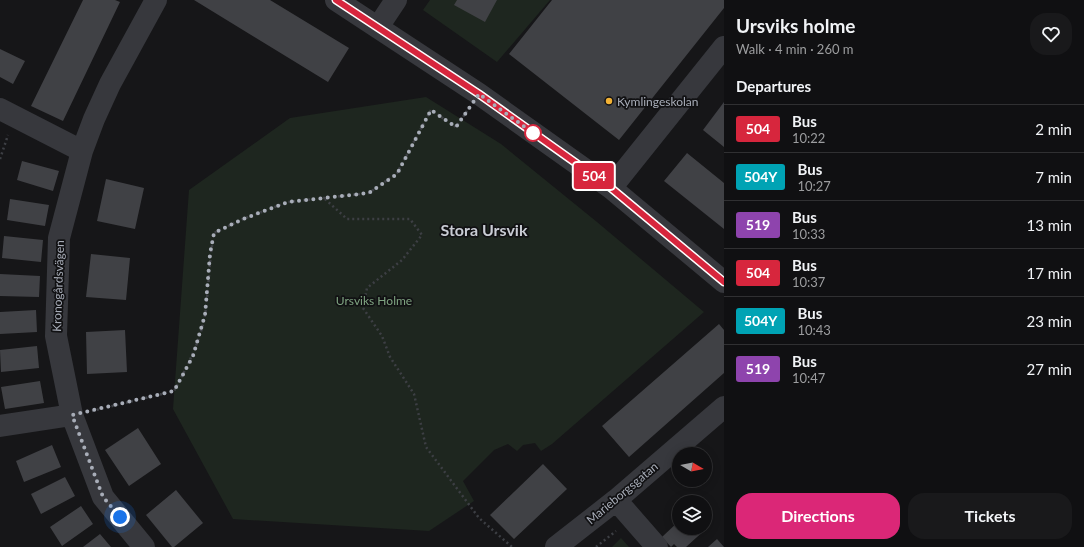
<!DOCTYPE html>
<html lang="en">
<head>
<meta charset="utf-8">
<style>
	:root { --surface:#101012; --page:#19191b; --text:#f1f3f6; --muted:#9c9d9f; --line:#303032; --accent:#db2777 }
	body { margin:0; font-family:Lato,sans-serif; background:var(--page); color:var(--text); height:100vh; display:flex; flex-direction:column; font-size:15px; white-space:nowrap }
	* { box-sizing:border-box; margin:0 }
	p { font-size:13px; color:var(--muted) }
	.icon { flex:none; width:22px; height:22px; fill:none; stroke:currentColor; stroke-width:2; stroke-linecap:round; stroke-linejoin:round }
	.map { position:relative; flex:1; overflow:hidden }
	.details { display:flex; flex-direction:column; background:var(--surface); width:360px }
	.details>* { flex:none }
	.badge { padding:0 8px; border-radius:3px; font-size:14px; line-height:26px }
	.needle { width:26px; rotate:100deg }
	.fabs { position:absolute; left:672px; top:447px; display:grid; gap:8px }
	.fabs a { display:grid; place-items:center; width:40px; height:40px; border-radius:50%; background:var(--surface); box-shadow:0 2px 10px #0003,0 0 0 1px var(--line); font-size:20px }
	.you { position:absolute; width:20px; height:20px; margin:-10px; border:3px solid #fff; border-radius:50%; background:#1a73e8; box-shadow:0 0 0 6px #1a73e833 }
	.map>.badge { position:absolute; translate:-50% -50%; box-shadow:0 0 0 2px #fff }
	h2 { padding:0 12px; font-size:15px; line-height:36px }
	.round { display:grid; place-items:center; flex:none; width:42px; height:42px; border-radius:16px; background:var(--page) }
	.summary { display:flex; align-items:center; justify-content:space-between; height:68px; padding:0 12px }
	h1 { font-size:19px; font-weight:700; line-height:30px }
	.primary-button { display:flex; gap:8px; margin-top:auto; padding:8px 12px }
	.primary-button a { flex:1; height:46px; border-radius:16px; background:var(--accent); color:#fff; font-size:16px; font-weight:700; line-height:46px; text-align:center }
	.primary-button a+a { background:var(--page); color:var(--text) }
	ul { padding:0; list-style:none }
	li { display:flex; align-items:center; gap:12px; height:48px; padding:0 12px; border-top:1px solid var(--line) }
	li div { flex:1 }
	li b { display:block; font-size:15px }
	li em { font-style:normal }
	li .badge { min-width:44px; font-weight:700; text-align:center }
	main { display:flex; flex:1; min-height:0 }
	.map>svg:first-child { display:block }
	.green { fill:#1e261f }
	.building { fill:#404145 }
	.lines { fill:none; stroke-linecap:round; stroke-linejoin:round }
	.path { stroke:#3d3f44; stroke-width:2.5; stroke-dasharray:2 3; stroke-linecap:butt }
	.minor { stroke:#37383d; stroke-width:22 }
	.line-casing { stroke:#fff; stroke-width:9 }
	.line { stroke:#d7263d; stroke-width:6 }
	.walk { stroke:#a8adb8; stroke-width:4; stroke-dasharray:0 7.2 }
	.poi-dot { fill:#f2b134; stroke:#111113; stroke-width:1.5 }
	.stop-dot { fill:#fff; stroke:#d7263d; stroke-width:2 }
	.labels { text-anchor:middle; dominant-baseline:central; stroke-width:3.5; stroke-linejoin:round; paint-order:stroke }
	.poi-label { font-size:12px; fill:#a8adb8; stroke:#111113; text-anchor:start }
	.street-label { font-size:12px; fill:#a8adb8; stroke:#111113 }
	.park-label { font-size:12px; fill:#7fa381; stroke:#111113 }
	.district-label { font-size:16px; font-weight:bold; fill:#c9ccd4; stroke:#111113 }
</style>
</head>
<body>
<main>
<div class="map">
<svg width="724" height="547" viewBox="0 0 724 547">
	<rect width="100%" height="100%" fill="#161618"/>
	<path class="green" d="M 430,0 L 550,0 L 497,62 L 423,10 Z
		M 426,97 L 501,144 L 597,222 L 704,312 L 552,444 L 541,451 L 535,443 L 523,445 L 517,451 L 508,444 L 494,450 L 463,481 L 474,501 L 429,531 L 233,519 L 173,409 L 189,190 L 290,118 Z
		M 621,538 L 629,547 L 612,547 Z"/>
	<path class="building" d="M 83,0 L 115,0 L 120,2 L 63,121 L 31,106 Z
		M 194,0 L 270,0 L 349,48 L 328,82 Z
		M 457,0 L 497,0 L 485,22 L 454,5 Z
		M 552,0 L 724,0 L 724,8 L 619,140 L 509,54 Z
		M 0,49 L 25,61 L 13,84 L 0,77 Z
		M 724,102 L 724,147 L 703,130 Z
		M 687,153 L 724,183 L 724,229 L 664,181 Z
		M 22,161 L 59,171 L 53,191 L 17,180 Z
		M 106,179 L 144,188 L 135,229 L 97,221 Z
		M 10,199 L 49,205 L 45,226 L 7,220 Z
		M 4,236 L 43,240 L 41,262 L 2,258 Z
		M 91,254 L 130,258 L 126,300 L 86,297 Z
		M 0,274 L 40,276 L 39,297 L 0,296 Z
		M 36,310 L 37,332 L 0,334 L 0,312 Z
		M 719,324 L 724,330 L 724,373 L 629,457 L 602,426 Z
		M 125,330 L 127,372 L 87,374 L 86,332 Z
		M 37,346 L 39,368 L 1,372 L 0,350 Z
		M 40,381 L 44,403 L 5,409 L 1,387 Z
		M 138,428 L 161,464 L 129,486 L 105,450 Z
		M 52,445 L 61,467 L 24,482 L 16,461 Z
		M 543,464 L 567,489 L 514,539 L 490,515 Z
		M 65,477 L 75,496 L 41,514 L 31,494 Z
		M 176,490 L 203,523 L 174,547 L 172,547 L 146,515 Z
		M 81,506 L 93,524 L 62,546 L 50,527 Z
		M 679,521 L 679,528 L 707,528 L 686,547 L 677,547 L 674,544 L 671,547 L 662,537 Z
		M 100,534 L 111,547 L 83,547 Z
		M 717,539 L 724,547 L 708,547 Z"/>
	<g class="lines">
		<path class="path" d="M 0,159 L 8,135
			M 325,199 L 347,219 L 410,219 L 422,235 L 402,260 L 367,288 L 363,308 L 382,336 L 390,357 L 414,394 L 426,447 L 479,518 L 512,547
			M 92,411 L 174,391 C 187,367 200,342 205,315 C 209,288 209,260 214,233 L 243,219 L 288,202 L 369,193 L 397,173 L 431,110 L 456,127 L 467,111
			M 596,547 L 616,531"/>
		<path class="minor" d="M 336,0 L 479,94 L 611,188 L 724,282
			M 378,27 L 396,0
			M 0,109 L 82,151
			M 611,188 L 724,47
			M 0,426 L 72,415
			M 616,500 L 657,547
			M 144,547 L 103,497 L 72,415 L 56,336 L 59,238 L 82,151 L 94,119 L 110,84 L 156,0
			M 556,547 L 616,500 L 724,407"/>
	</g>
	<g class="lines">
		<g class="line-casing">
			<path id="line" d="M 336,0 L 479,94 L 611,188 L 724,282"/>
		</g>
		<use href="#line" class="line"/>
		<path class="walk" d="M 120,517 L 103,497 L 72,415 L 174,391 L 193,356 L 205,315 L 210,254 L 214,233 L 243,219 L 288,202 L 369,193 L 397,174 L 431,110 L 456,127 L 479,94 L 533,133"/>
	</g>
	<circle class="poi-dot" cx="609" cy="101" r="4"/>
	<circle class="stop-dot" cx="533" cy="133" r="8"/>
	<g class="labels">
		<g class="poi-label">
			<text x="617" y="101">Kymlingeskolan</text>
		</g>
		<g class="street-label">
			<text transform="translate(58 286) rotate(-88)">Kronogårdsvägen</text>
			<text transform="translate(622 493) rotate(-40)">Marieborgsgatan</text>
		</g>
		<g class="park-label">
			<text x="374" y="300">Ursviks Holme</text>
		</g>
		<g class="district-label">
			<text x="484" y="229">Stora Ursvik</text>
		</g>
	</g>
</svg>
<div class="fabs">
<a><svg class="needle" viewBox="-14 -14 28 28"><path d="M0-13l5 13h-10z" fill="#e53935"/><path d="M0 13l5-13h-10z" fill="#9c9d9f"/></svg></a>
<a><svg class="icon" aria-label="layers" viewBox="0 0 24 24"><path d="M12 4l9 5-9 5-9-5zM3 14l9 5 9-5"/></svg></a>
</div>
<div class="you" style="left:120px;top:517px"></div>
<b class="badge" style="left:594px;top:176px;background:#d7263d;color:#fff">504</b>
</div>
<section class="details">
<div class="summary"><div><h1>Ursviks holme</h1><p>Walk · 4 min · 260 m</p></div><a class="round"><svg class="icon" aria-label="heart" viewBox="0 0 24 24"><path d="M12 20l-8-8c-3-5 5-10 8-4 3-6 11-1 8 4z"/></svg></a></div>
<h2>Departures</h2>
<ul>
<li><span class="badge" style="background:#d7263d;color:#fff">504</span><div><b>Bus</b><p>10:22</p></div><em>2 min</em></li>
<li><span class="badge" style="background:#00a3b4;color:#fff">504Y</span><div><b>Bus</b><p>10:27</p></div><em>7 min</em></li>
<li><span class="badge" style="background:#8e44ad;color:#fff">519</span><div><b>Bus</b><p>10:33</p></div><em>13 min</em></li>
<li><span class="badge" style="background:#d7263d;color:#fff">504</span><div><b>Bus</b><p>10:37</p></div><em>17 min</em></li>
<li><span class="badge" style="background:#00a3b4;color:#fff">504Y</span><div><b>Bus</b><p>10:43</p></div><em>23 min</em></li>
<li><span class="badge" style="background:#8e44ad;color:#fff">519</span><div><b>Bus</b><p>10:47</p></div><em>27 min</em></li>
</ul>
<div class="primary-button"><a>Directions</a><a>Tickets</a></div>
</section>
</main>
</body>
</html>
